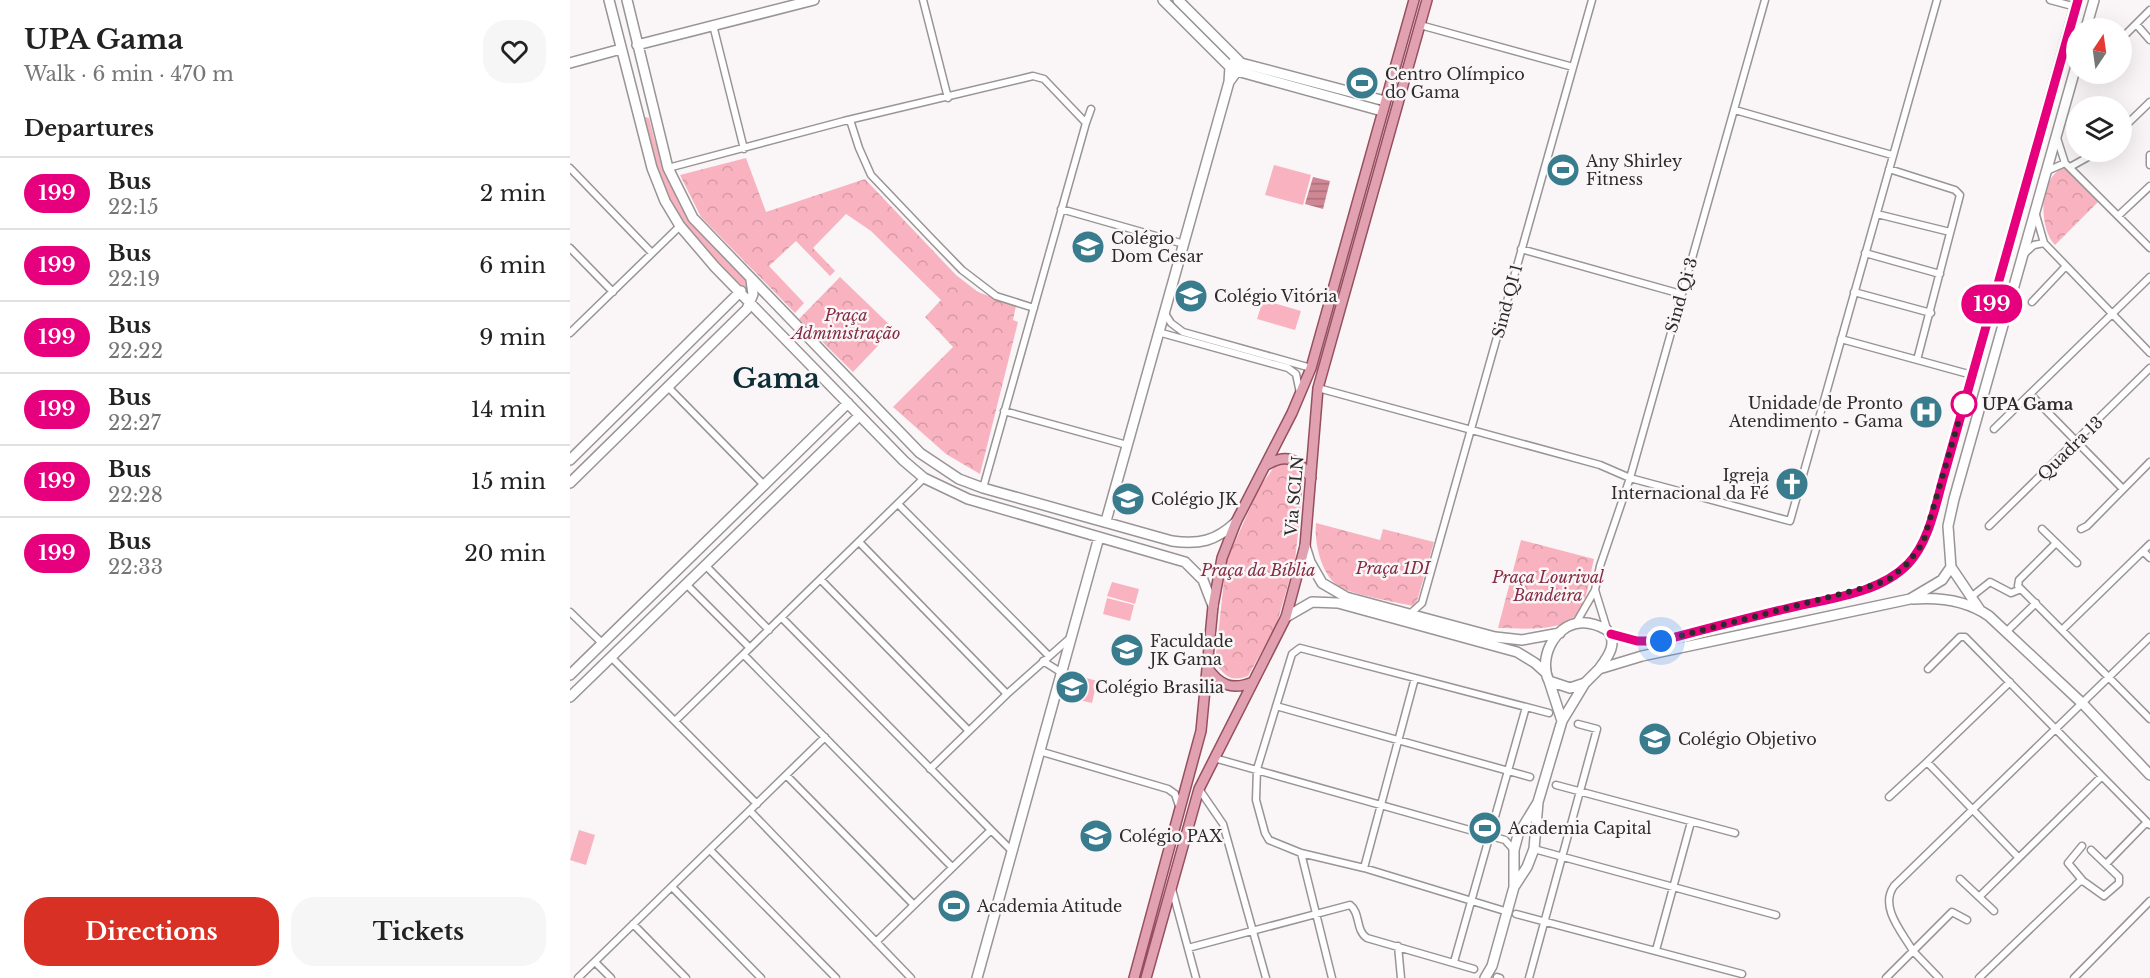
<!DOCTYPE html>
<html lang="en">
<head>
<meta charset="utf-8">
<style>
	:root { --surface:#fff; --page:#f6f6f6; --text:#222; --muted:#767676; --line:#e0e0e0; --accent:#d93025 }
	body { margin:0; font-family:"Libre Baskerville",serif; background:var(--page); color:var(--text); height:100vh; display:flex; flex-direction:column; font-size:22px; white-space:nowrap }
	* { box-sizing:border-box; margin:0 }
	p { font-size:20px; color:var(--muted) }
	.icon { flex:none; width:33px; height:33px; fill:none; stroke:currentColor; stroke-width:2; stroke-linecap:round; stroke-linejoin:round }
	.map { position:relative; flex:1; overflow:hidden }
	.details { display:flex; flex-direction:column; background:var(--surface); width:570px }
	.details>* { flex:none }
	.badge { padding:0 12px; border-radius:20px; font-size:21px; line-height:39px }
	.needle { width:39px; rotate:13deg }
	.buttons { position:absolute; left:1496px; top:18px; display:grid; gap:12px }
	.buttons a { display:grid; place-items:center; width:66px; height:66px; border-radius:50%; background:var(--surface); box-shadow:0 6px 24px #0002; font-size:30px }
	.you { position:absolute; width:30px; height:30px; margin:-15px; border:4px solid #fff; border-radius:50%; background:#1a73e8; box-shadow:0 0 0 9px #1a73e833 }
	.map>.badge { position:absolute; translate:-50% -50%; box-shadow:0 0 0 3px #fff }
	h2 { padding:0 24px; font-size:22px; line-height:54px }
	.round { display:grid; place-items:center; flex:none; width:63px; height:63px; border-radius:24px; background:var(--page) }
	.head { display:flex; align-items:center; justify-content:space-between; height:102px; padding:0 24px }
	h1 { font-size:28px; font-weight:700; line-height:45px }
	.button { display:flex; gap:12px; margin-top:auto; padding:12px 24px }
	.button a { flex:1; height:69px; border-radius:24px; background:var(--accent); color:#fff; font-size:24px; font-weight:700; line-height:69px; text-align:center }
	.button a+a { background:var(--page); color:var(--text) }
	ul { padding:0; list-style:none }
	li { display:flex; align-items:center; gap:18px; height:72px; padding:0 24px; border-top:2px solid var(--line) }
	li div { flex:1 }
	li b { display:block; font-size:22px }
	li em { font-style:normal }
	li .badge { min-width:66px; font-weight:700; text-align:center }
	main { display:flex; flex:1; min-height:0 }
	.map>svg:first-child { display:block }
	.grass { fill:#f9b3c0 }
	.park { fill:url(#park-crowns) }
	.water { fill:url(#water-rules) }
	.lines { fill:none; stroke-linecap:round; stroke-linejoin:round }
	.street-casing { stroke:#999495; stroke-width:9 }
	.secondary-casing { stroke:#999495; stroke-width:12 }
	.primary-casing { stroke:#964f5f; stroke-width:12 }
	.street { stroke:#fff; stroke-width:6 }
	.secondary { stroke:#fff; stroke-width:9 }
	.primary { stroke:#e2a1b0; stroke-width:9 }
	.line-casing { stroke:#fff; stroke-width:14 }
	.line { stroke:#e6007e; stroke-width:9 }
	.walk { stroke:#2c2b2b; stroke-width:6; stroke-dasharray:0 10.8 }
	.stop-dot { fill:#fff; stroke:#e6007e; stroke-width:3 }
	.labels { text-anchor:middle; dominant-baseline:central; stroke-width:5; stroke-linejoin:round; paint-order:stroke }
	.poi-label { font-size:16px; fill:#2c2b2b; stroke:#faf5f6; text-anchor:start }
	.street-label { font-size:16px; fill:#2c2b2b; stroke:#faf5f6 }
	.park-label { font-size:16px; font-style:italic; fill:#832c44; stroke:#faf5f6 }
	.stop-label { font-size:16px; font-weight:bold; fill:#2c2b2b; stroke:#faf5f6; text-anchor:start }
	.town-label { font-size:28px; font-weight:bold; fill:#0d2e36; stroke:#faf5f6 }
</style>
</head>
<body>
<main>
<section class="details">
<div class="head"><div><h1>UPA Gama</h1><p>Walk · 6 min · 470 m</p></div><a class="round"><svg class="icon" aria-label="heart" viewBox="0 0 24 24"><path d="M12 20l-8-8c-3-5 5-10 8-4 3-6 11-1 8 4z"/></svg></a></div>
<h2>Departures</h2>
<ul>
<li><span class="badge" style="background:#e6007e;color:#fff">199</span><div><b>Bus</b><p>22:15</p></div><em>2 min</em></li>
<li><span class="badge" style="background:#e6007e;color:#fff">199</span><div><b>Bus</b><p>22:19</p></div><em>6 min</em></li>
<li><span class="badge" style="background:#e6007e;color:#fff">199</span><div><b>Bus</b><p>22:22</p></div><em>9 min</em></li>
<li><span class="badge" style="background:#e6007e;color:#fff">199</span><div><b>Bus</b><p>22:27</p></div><em>14 min</em></li>
<li><span class="badge" style="background:#e6007e;color:#fff">199</span><div><b>Bus</b><p>22:28</p></div><em>15 min</em></li>
<li><span class="badge" style="background:#e6007e;color:#fff">199</span><div><b>Bus</b><p>22:33</p></div><em>20 min</em></li>
</ul>
<div class="button"><a>Directions</a><a>Tickets</a></div>
</section>
<div class="map">
<svg width="1580" height="978" viewBox="0 0 1580 978">
	<defs>
		<pattern id="park-crowns" width="20" height="18" patternUnits="userSpaceOnUse" patternTransform="scale(1.5)"><rect width="20" height="18" fill="#f9b3c0"/><path d="M2 6a3 3 0 1 1 6 0M12 15a3 3 0 1 1 6 0" fill="none" stroke="#d69aa5"/></pattern>
		<pattern id="water-rules" width="6" height="5" patternUnits="userSpaceOnUse" patternTransform="scale(1.5)"><rect width="6" height="5" fill="#d08795"/><path d="M0 2.5h6" fill="none" stroke="#a96f7a"/></pattern>
	</defs>
	<rect width="100%" height="100%" fill="#faf5f6"/>
	<path class="grass" d="M 75,117 L 79,118 L 85,141 L 110,201 L 120,219 L 176,280 L 179,294 C 151,266 117,239 99,203 C 86,176 80,148 73,119 Z
		M 704,165 L 741,175 L 733,205 L 695,195 Z
		M 693,300 L 731,311 L 725,330 L 687,319 Z
		M 542,582 L 569,589 L 565,604 L 537,596 Z
		M 537,598 L 564,605 L 560,621 L 533,614 Z
		M 510,676 L 527,681 L 522,703 L 505,699 Z
		M 9,830 L 25,835 L 16,865 L 0,860 Z"/>
	<path class="park" d="M 176,158 L 196,212 L 295,179 L 386,275 L 408,292 L 446,306 L 443,320 L 448,322 L 410,474 L 376,454 L 323,407 L 383,347 L 355,317 L 371,300 L 301,231 L 276,214 L 243,248 L 265,271 L 260,276 L 226,241 L 199,266 L 234,303 L 225,313 L 131,217 L 110,175 Z
		M 1493,168 L 1497,169 L 1529,201 L 1485,245 C 1468,227 1469,178 1493,168 Z
		M 270,277 L 324,329 L 283,372 L 229,319 Z
		M 707,463 L 722,463 L 734,476 L 725,561 L 706,626 L 678,676 C 661,682 656,677 645,663 L 656,562 L 689,488 Z
		M 746,523 L 810,540 L 813,529 L 864,542 L 847,601 L 843,606 C 825,602 784,595 770,587 C 751,576 744,542 746,523 Z
		M 951,540 L 1024,559 C 1020,574 1018,595 1011,609 C 997,634 952,628 928,628 Z"/>
	<path class="water" d="M 743,177 L 760,181 L 753,209 L 735,204 Z"/>
	<g class="lines">
		<g class="street-casing">
			<path id="street" d="M 353,0 L 378,98
				M 1480,0 L 1506,7
				M 1566,24 L 1580,40
				M 143,25 L 174,149
				M 850,25 L 1003,67
				M 1551,39 L 1580,10
				M 1165,110 L 1322,155
				M 280,120 L 289,148 L 301,175 L 360,237 L 392,270 L 426,296 L 464,308
				M 516,123 L 521,109
				M 1551,130 L 1580,102
				M 1580,155 L 1580,165
				M 1495,163 L 1580,248
				M 1500,167 L 1527,152
				M 0,168 L 82,253
				M 98,168 L 274,121 L 463,76 L 474,79 L 516,123 L 413,488
				M 1319,169 L 1385,190 L 1390,195 L 1347,360
				M 1477,171 L 1495,163 L 1487,138
				M 491,209 L 614,244
				M 1307,214 L 1380,232
				M 1548,216 L 1580,186
				M 1474,243 L 1580,353
				M 0,248 L 43,292
				M 951,249 L 1111,294
				M 1295,253 L 1370,274
				M 1454,254 L 1464,245 L 1474,243 L 1466,215
				M 1284,292 L 1361,313
				M 1462,302 L 1496,266
				M 594,312 L 601,323 L 613,332 L 741,368
				M 588,332 L 718,368 L 726,374 L 730,393
				M 0,333 L 110,226
				M 1271,339 L 1402,375
				M 98,387 L 195,486
				M 748,388 L 1030,465 L 1060,478 L 1220,521 L 1367,0
				M 1460,394 L 1552,488
				M 434,411 L 557,445
				M 1424,429 L 1580,277
				M 328,504 L 478,655
				M 1419,526 L 1580,368
				M 1472,529 L 1507,563
				M 1511,529 L 1517,526 L 1580,462
				M 290,543 L 437,694
				M 1486,543 L 1449,580 L 1448,586 L 1580,719
				M 1573,551 L 1580,544
				M 135,565 L 199,630
				M 251,580 L 399,731
				M 116,584 L 180,648
				M 1025,590 L 1037,629
				M 1401,597 L 1420,582 L 1441,593 L 1451,589
				M 0,612 L 33,644
				M 841,613 L 852,603 L 1022,0
				M 212,618 L 421,830
				M 1006,623 L 1025,590 L 1030,566 L 1060,478 L 1195,0
				M 1492,630 L 1573,551 L 1580,558
				M 1437,631 L 1466,603
				M 174,655 L 382,867
				M 41,657 L 187,804
				M 473,661 L 492,673
				M 1358,669 L 1390,637 L 1395,637 L 1580,825
				M 706,706 L 960,777
				M 106,720 L 354,478
				M 469,751 L 598,789 L 605,794 L 609,806
				M 644,758 L 935,840 L 944,850
				M 1357,762 L 1440,682
				M 360,769 L 437,694 L 500,638
				M 217,776 L 344,905
				M 986,785 L 1165,833
				M 629,789 L 653,824 L 696,978
				M 1319,797 L 1357,762 L 1448,857
				M 180,811 L 341,978
				M 1512,846 L 1498,863 L 1513,881
				M 964,849 L 1206,915
				M 140,850 L 266,978
				M 731,853 L 762,978
				M 1536,864 L 1577,822
				M 794,868 L 845,678
				M 1390,879 L 1424,911
				M 102,887 L 191,978
				M 602,889 L 626,978
				M 1409,897 L 1531,777
				M 938,912 L 794,868 L 731,853 L 699,840 L 695,833 L 686,800 L 687,769 L 722,654 L 730,648 L 979,713
				M 946,914 L 1172,974
				M 63,924 L 116,978
				M 306,942 L 421,830 L 441,850
				M 828,946 L 831,978
				M 618,948 L 780,905 C 791,913 785,930 797,938 L 904,969
				M 1086,950 L 1121,822
				M 25,962 L 41,978
				M 884,962 L 956,707
				M 927,977 L 930,978
				M 8,978 L 255,737
				M 959,978 L 1027,729 L 1008,724
				M 1316,978 L 1343,951 C 1332,932 1309,907 1324,886 L 1580,637
				M 1369,978 L 1343,951 L 1382,912 L 1397,920
				M 1409,978 L 1509,882 L 1513,881 L 1534,896 L 1549,883 L 1549,877 L 1521,850
				M 1504,978 L 1580,901"/>
		</g>
		<g class="secondary-casing">
			<path id="secondary" d="M 39,0 L 82,168 L 95,201 L 110,226 L 145,267 L 334,461 L 354,478 L 398,499 L 615,562 L 633,580 L 643,606
				M 57,0 L 98,168 L 123,218 L 350,453 L 389,479 L 413,488 L 602,541 C 629,545 646,541 666,522
				M 608,0 L 669,61 L 671,66 L 667,71 L 660,67 L 666,59
				M 1516,28 L 1524,0
				M 67,45 L 244,0
				M 1492,54 L 1501,53 L 1506,55
				M 0,63 L 51,49
				M 671,63 L 815,101
				M 659,82 L 667,71 L 812,111
				M 0,460 L 171,291
				M 0,483 L 177,309 L 183,294 L 181,280
				M 536,521 L 659,82 L 660,67 L 593,0
				M 735,546 L 740,562 L 752,583 L 776,597 L 925,637 L 952,640 L 990,633
				M 1381,567 L 1410,610
				M 1343,599 C 1370,597 1396,600 1419,616 L 1513,704 L 1580,775
				M 716,617 L 742,602 L 768,603 L 947,652 L 965,663 L 975,672
				M 1041,634 L 1067,641 L 1091,641 C 1132,630 1174,619 1215,609 C 1254,599 1309,595 1338,564 C 1360,540 1366,502 1375,472 L 1507,0
				M 1029,669 C 1037,658 1049,643 1037,630 C 1028,625 1020,622 1010,623 C 984,625 968,659 979,681 L 1000,688 L 1015,683 L 1029,669 L 1072,656 L 1340,599 L 1372,580 L 1381,567 L 1378,526 L 1384,499 L 1506,66
				M 0,675 L 278,403
				M 979,681 L 992,721
				M 0,697 L 289,416
				M 944,887 L 957,867 L 964,849 L 968,802 L 992,721 L 1015,683
				M 407,978 L 529,537
				M 915,978 L 922,966 L 944,887 L 944,850 L 948,835 L 968,802"/>
		</g>
		<g class="primary-casing">
			<path id="primary" d="M 695,466 C 716,452 729,459 741,478
				M 637,667 C 649,685 662,691 683,682
				M 564,978 L 631,731 L 643,606 L 652,558 L 666,522 L 722,413 L 741,368 L 844,0
				M 576,978 L 629,789 L 716,617 L 735,546 L 748,388 L 857,0"/>
		</g>
		<use href="#street" class="street"/>
		<use href="#secondary" class="secondary"/>
		<use href="#primary" class="primary"/>
	</g>
	<g class="lines">
		<g class="line-casing">
			<path id="line" d="M 1041,634 L 1067,641 L 1091,641 C 1132,630 1174,619 1215,609 C 1254,599 1308,595 1338,564 C 1360,541 1366,502 1375,472 L 1508,0"/>
		</g>
		<use href="#line" class="line"/>
		<path class="walk" d="M 1091,641 L 1305,585 L 1321,578 L 1338,563 L 1353,543 L 1396,396 L 1394,404"/>
	</g>
	<defs>
		<g id="stadium-disc" transform="scale(1.725)"><circle r="9.5" fill="#397c8d" stroke="#faf5f6"/><path d="M0-5a6.5 5 0 1 0 0 10a6.5 5 0 1 0 0-10ZM-3.5-1.8h7v3.6h-7Z" fill="#fff"/></g>
		<g id="university-disc" transform="scale(1.725)"><circle r="9.5" fill="#397c8d" stroke="#faf5f6"/><path d="M0-5L7-2L0 1L-7-2ZM-4 1L0 2.5L4 1V4Q0 6-4 4Z" fill="#fff"/></g>
		<g id="hospital-disc" transform="scale(1.725)"><circle r="9.5" fill="#397c8d" stroke="#faf5f6"/><path d="M-5-5h3v3.5h4V-5h3V5h-3V1.5h-4V5h-3Z" fill="#fff"/></g>
		<g id="church-disc" transform="scale(1.725)"><circle r="9.5" fill="#397c8d" stroke="#faf5f6"/><path d="M-1.2-6h2.4v3.5h3.3v2.4h-3.3V6h-2.4V-.1h-3.3v-2.4h3.3Z" fill="#fff"/></g>
	</defs>
	<g fill-rule="evenodd">
		<use href="#stadium-disc" x="792" y="83"/>
		<use href="#stadium-disc" x="993" y="170"/>
		<use href="#university-disc" x="518" y="247"/>
		<use href="#university-disc" x="621" y="296"/>
		<use href="#hospital-disc" x="1356" y="412"/>
		<use href="#church-disc" x="1222" y="484"/>
		<use href="#university-disc" x="558" y="499"/>
		<use href="#university-disc" x="557" y="650"/>
		<use href="#university-disc" x="502" y="687"/>
		<use href="#university-disc" x="1085" y="739"/>
		<use href="#stadium-disc" x="915" y="828"/>
		<use href="#university-disc" x="526" y="836"/>
		<use href="#stadium-disc" x="384" y="906"/>
	</g>
	<circle class="stop-dot" cx="1394" cy="404" r="12"/>
	<g class="labels">
		<g class="poi-label">
			<text x="815" y="74">Centro Olímpico<tspan x="815" dy="18">do Gama</tspan></text>
			<text x="1016" y="161">Any Shirley<tspan x="1016" dy="18">Fitness</tspan></text>
			<text x="541" y="238">Colégio<tspan x="541" dy="18">Dom Cesar</tspan></text>
			<text x="644" y="296">Colégio Vitória</text>
			<text x="1333" y="403" text-anchor="end">Unidade de Pronto<tspan x="1333" dy="18">Atendimento - Gama</tspan></text>
			<text x="1199" y="475" text-anchor="end">Igreja<tspan x="1199" dy="18">Internacional da Fé</tspan></text>
			<text x="581" y="499">Colégio JK</text>
			<text x="580" y="641">Faculdade<tspan x="580" dy="18">JK Gama</tspan></text>
			<text x="525" y="687">Colégio Brasilia</text>
			<text x="1108" y="739">Colégio Objetivo</text>
			<text x="938" y="828">Academia Capital</text>
			<text x="549" y="836">Colégio PAX</text>
			<text x="407" y="906">Academia Atitude</text>
		</g>
		<g class="street-label">
			<text transform="translate(1111 295) rotate(-74)">Sind Qi 3</text>
			<text transform="translate(937 301) rotate(-75)">Sind QI 1</text>
			<text transform="translate(1500 448) rotate(-44)">Quadra 13</text>
			<text transform="translate(724 496) rotate(-85)">Via SCLN</text>
		</g>
		<g class="park-label">
			<text x="276" y="315">Praça<tspan x="276" dy="18">Administração</tspan></text>
			<text x="823" y="568">Praça 1DI</text>
			<text x="688" y="570">Praça da Bíblia</text>
			<text x="978" y="577">Praça Lourival<tspan x="978" dy="18">Bandeira</tspan></text>
		</g>
		<g class="stop-label">
			<text x="1412" y="404">UPA Gama</text>
		</g>
		<g class="town-label">
			<text x="206" y="378">Gama</text>
		</g>
	</g>
</svg>
<div class="buttons">
<a><svg class="needle" viewBox="-14 -14 28 28"><path d="M0-13l5 13h-10z" fill="#e53935"/><path d="M0 13l5-13h-10z" fill="#767676"/></svg></a>
<a><svg class="icon" aria-label="layers" viewBox="0 0 24 24"><path d="M12 4l9 5-9 5-9-5zM3 14l9 5 9-5"/></svg></a>
</div>
<div class="you" style="left:1091px;top:641px"></div>
<b class="badge" style="left:1422px;top:304px;background:#e6007e;color:#fff">199</b>
</div>
</main>
</body>
</html>
